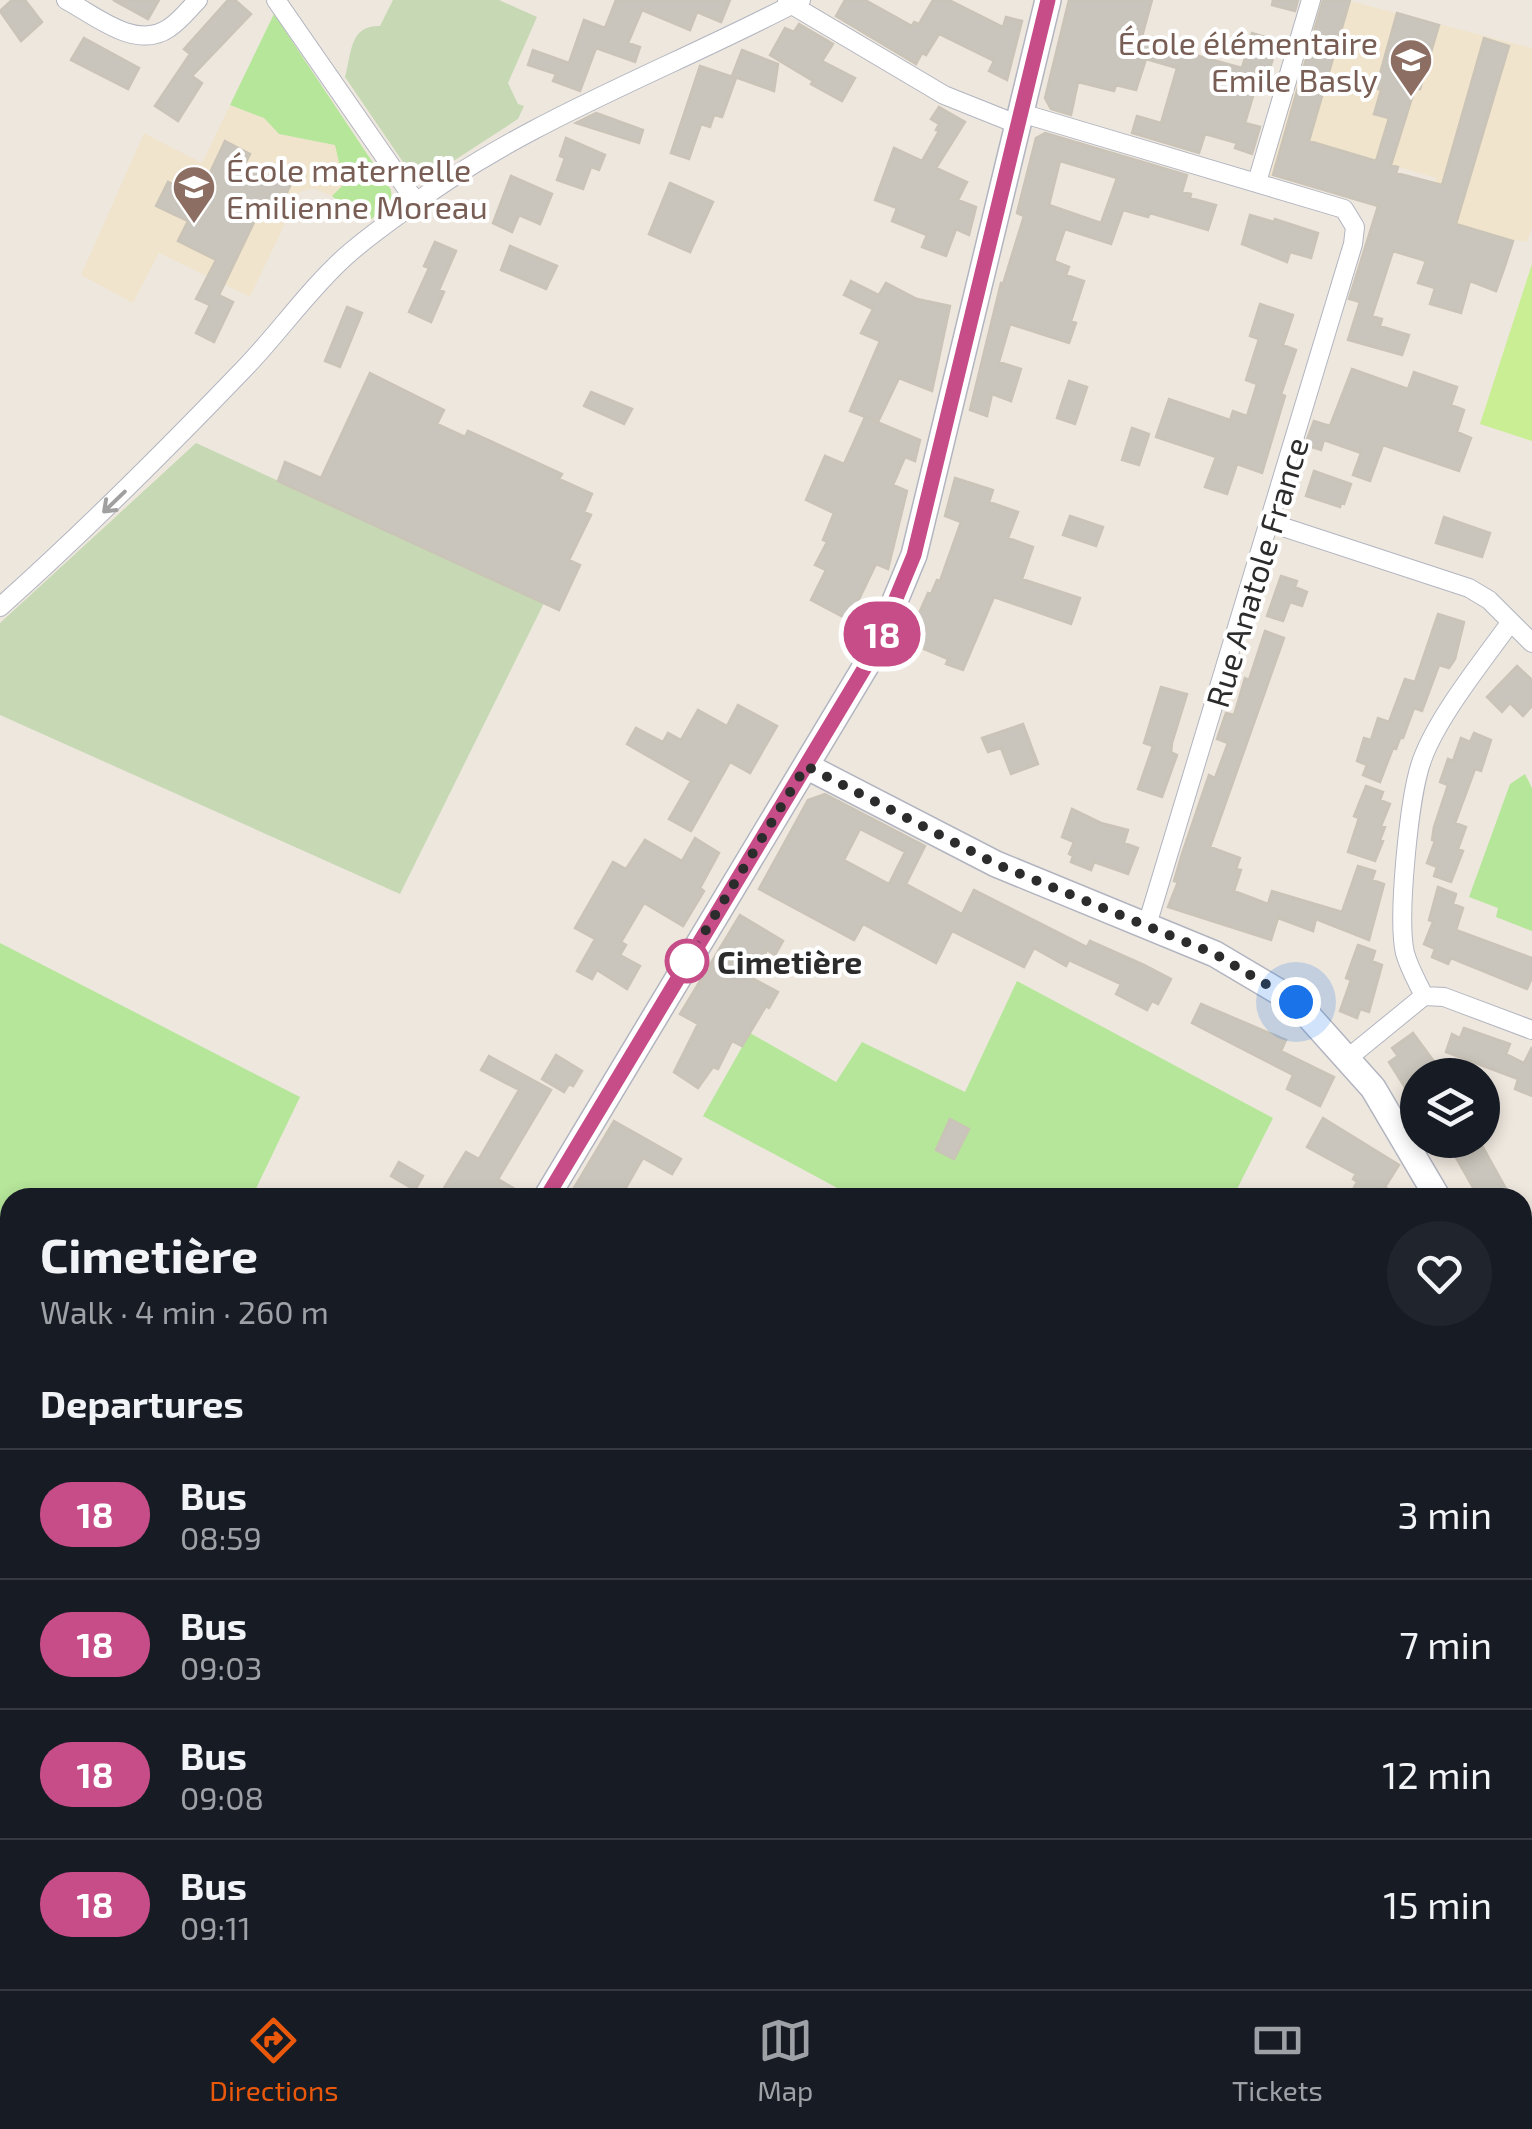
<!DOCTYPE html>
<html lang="en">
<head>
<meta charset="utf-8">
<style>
	:root { --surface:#171b24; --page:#20242c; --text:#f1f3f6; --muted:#9ea1a6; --line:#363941; --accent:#ea580c }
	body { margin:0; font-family:"Exo 2",sans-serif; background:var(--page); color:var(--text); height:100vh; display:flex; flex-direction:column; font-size:38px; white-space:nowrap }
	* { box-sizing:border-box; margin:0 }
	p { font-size:32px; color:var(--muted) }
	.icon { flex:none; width:55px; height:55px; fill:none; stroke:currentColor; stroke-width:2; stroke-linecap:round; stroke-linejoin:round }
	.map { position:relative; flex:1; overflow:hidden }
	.side { position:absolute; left:0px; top:1188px; width:1532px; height:802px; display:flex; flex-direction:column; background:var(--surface); border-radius:30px 30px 0 0; box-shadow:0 5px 15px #0003 }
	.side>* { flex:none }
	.badge { padding:0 20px; border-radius:32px; font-size:35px; line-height:65px }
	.fabs { position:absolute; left:1400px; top:1058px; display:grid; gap:20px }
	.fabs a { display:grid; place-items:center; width:100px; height:100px; border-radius:50%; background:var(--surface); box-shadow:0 5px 15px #0003; font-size:50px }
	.you { position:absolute; width:50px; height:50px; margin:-25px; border:8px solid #fff; border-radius:50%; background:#1a73e8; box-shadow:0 0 0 15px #1a73e833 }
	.map>.badge { position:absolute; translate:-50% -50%; box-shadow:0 0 0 5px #fff }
	h2 { padding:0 40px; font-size:38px; line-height:90px }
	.round { display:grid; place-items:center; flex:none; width:105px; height:105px; border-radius:52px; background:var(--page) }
	.overview { display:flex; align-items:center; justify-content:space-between; height:170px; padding:0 40px }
	h1 { font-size:48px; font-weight:700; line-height:75px }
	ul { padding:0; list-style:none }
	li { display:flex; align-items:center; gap:30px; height:130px; padding:0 40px; border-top:2px solid var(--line) }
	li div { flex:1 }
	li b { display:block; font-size:38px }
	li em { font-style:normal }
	li .badge { min-width:110px; font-weight:700; text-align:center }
	.dock { display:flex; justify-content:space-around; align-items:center; height:140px; border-top:2px solid var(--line); background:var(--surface); font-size:28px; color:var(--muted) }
	.dock a { display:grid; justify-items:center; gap:5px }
	.dock .on { color:var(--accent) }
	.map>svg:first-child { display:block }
	.education { fill:#f0e4cd }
	.green { fill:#b5e699 }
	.cemetery { fill:#c7d9b4 }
	.pitch { fill:#caee94 }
	.building { fill:#c9c5bc; stroke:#cac3b7; stroke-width:2.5; fill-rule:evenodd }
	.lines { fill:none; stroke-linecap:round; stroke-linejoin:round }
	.street-casing { stroke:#b2b5c0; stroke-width:20 }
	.secondary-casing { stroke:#b2b5c0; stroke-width:28 }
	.primary-casing { stroke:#c8c8c8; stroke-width:30 }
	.street { stroke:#fff; stroke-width:18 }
	.secondary { stroke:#fff; stroke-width:25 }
	.primary { stroke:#f6cf5b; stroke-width:28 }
	.oneway { stroke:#a0a0a0 }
	.line-casing { stroke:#fff; stroke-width:22 }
	.line { stroke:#c74d88; stroke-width:15 }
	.walk { stroke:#2c2c2c; stroke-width:10; stroke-dasharray:0 18 }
	.stop-dot { fill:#fff; stroke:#c74d88; stroke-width:5 }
	.labels { text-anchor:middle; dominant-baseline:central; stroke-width:8; stroke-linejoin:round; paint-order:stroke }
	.education-label { font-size:32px; fill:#785e54; stroke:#fff; text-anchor:end }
	.street-label { font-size:32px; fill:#2c2c2c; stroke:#fff }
	.stop-label { font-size:32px; font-weight:bold; fill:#2c2c2c; stroke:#fff; text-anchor:start }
</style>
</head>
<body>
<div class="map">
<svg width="1532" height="1989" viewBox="0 0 1532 1989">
	<rect width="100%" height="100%" fill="#eee7de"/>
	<path class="education" d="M 1320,0 L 1346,0 L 1532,48 L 1532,228 L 1527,242 L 1456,231 L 1425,219 L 1436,178 L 1392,165 L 1389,155 L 1379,152 L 1376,161 L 1330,147 L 1317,188 L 1268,175 Z
		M 230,105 L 264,118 L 279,134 L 336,145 L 344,184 L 332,196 L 313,188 L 300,192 L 250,297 L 159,253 L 133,303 L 81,275 L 144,133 L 202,163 Z"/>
	<path class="green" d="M 274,14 L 391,190 L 392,203 L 370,220 L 354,215 L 332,196 L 344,184 L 335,145 L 279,134 L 264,118 L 230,105 Z
		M 1525,774 L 1532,788 L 1532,931 L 1496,917 L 1498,908 L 1469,897 L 1510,784 Z
		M 0,943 L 300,1097 L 252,1197 L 10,1198 L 10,1240 L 0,1247 Z
		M 1017,981 L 1273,1118 L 1233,1197 L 856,1198 L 703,1116 L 750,1033 L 836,1082 L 862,1042 L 965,1092 Z"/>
	<path class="cemetery" d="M 393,0 L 499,0 L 537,17 L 508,83 L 518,104 L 524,106 L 518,119 L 418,184 L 345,77 C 352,53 349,25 380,26 Z
		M 196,443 L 544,603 L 400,894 L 0,715 L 0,623 Z"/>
	<path class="pitch" d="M 1532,264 L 1532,441 L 1480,424 Z"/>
	<path class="building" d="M 12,0 L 25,0 L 42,22 L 21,41 L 0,11 Z
		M 113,0 L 159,0 L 148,19 Z
		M 228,0 L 235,0 L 251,14 L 192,76 L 202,83 L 178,121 L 155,106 L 190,54 L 184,49 Z
		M 616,0 L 730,0 L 721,22 L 697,12 L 690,30 L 642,10 L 628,43 L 640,47 L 635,62 L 596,48 L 580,91 L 553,81 L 556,74 L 528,65 L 533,50 L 569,63 L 584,20 L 605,28 Z
		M 845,0 L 865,0 L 912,26 L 914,22 L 919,24 L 933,0 L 949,0 L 1003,27 L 1006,17 L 1022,21 L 1007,80 L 989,71 L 994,61 L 939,34 L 926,55 L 922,53 L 916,64 L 836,16 Z
		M 1069,0 L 1152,0 L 1141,40 L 1242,68 L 1252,33 L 1278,41 L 1268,75 L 1260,73 L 1245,123 L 1260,127 L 1252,154 L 1235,148 L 1237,143 L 1205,134 L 1199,153 L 1132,133 L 1137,116 L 1161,123 L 1177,68 L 1146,59 L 1136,90 L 1116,85 L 1114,91 L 1078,82 L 1071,115 L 1051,109 L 1045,98 Z
		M 1273,0 L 1298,0 L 1295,11 L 1272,5 Z
		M 1323,0 L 1350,0 L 1309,141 L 1376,161 L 1389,118 L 1374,114 L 1381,90 L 1376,88 L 1397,13 L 1439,25 L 1420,89 L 1415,88 L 1391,165 L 1398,167 L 1396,173 L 1442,185 L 1484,38 L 1509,46 L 1456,224 L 1513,241 L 1505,266 L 1496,291 L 1470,281 L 1461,313 L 1430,304 L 1435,288 L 1418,283 L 1426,261 L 1393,251 L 1372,316 L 1382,319 L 1380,326 L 1409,335 L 1402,355 L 1348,340 L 1360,302 L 1349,299 L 1378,206 L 1273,175 Z
		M 799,24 L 833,44 L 822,61 L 855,78 L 842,101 L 811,84 L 813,81 L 770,55 L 785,28 L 794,32 Z
		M 84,38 L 139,68 L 128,89 L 71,60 Z
		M 742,50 L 778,64 L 774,91 L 732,76 Z
		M 700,66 L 736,78 L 722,117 L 714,115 L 710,127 L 701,124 L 689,159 L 671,153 Z
		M 939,107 L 965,122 L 936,168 L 967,182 L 958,200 L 976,207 L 969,235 L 956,229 L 946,256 L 922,247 L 927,235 L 892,221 L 897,208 L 875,200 L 894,148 L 922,161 L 939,131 L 936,130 L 939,124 L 931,119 Z
		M 596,113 L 643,130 L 639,143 L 576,123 Z
		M 1045,133 L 1187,175 L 1182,192 L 1191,194 L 1190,198 L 1216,205 L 1208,230 L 1150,213 L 1148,217 L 1123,210 L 1111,244 L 1065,229 L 1054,261 L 1069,267 L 1066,275 L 1084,281 L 1071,321 L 1076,323 L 1069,343 L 1010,324 L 999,362 L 1021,369 L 1011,401 L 992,394 L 987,416 L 970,410 L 1001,283 L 1003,284 L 1024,216 L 1017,213 L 1036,138 ZM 1060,161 L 1117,178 L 1101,223 L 1049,205 Z
		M 566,138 L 605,155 L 599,170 L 591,167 L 583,189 L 557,180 L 565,158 L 560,156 Z
		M 225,141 L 250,154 L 245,164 L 290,186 L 273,221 L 258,214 L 219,295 L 233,302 L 214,342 L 196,333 L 210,305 L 196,299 L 216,260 L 178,241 L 188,221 L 156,206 L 168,182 L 199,196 Z
		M 511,176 L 552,194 L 540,224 L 519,215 L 512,232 L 493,223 Z
		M 670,183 L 713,202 L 690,252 L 649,234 Z
		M 1250,215 L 1274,222 L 1275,219 L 1318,233 L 1311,258 L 1290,252 L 1287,262 L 1242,244 Z
		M 435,242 L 456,251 L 439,290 L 444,292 L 431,322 L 409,312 L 429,268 L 424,266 Z
		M 510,246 L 557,266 L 546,289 L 501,270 Z
		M 851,281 L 879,295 L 886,283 L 917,299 L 950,306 L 932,391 L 899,378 L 878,422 L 850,411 L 880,341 L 861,333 L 873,309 L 844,295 Z
		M 1260,304 L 1293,315 L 1283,345 L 1296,350 L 1281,394 L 1285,396 L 1262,473 L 1237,464 L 1227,494 L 1205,487 L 1216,457 L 1156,437 L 1169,399 L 1230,420 L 1233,411 L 1247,416 L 1257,384 L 1246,380 L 1259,339 L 1250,336 Z
		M 347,307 L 362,313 L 340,367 L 325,361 Z
		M 1352,369 L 1408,389 L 1414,372 L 1457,387 L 1451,405 L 1464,410 L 1457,432 L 1471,438 L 1459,471 L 1383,445 L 1370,481 L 1353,475 L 1361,453 L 1324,440 L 1321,450 L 1305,445 L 1314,421 L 1330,426 Z
		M 370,373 L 444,410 L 437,424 L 465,437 L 468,431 L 488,440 L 562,474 L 559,479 L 592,494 L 584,512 L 591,515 L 569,560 L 580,565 L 559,610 L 278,481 L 285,462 L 321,478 Z
		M 1069,381 L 1087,387 L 1075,424 L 1057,418 Z
		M 591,392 L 632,409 L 624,424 L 584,406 Z
		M 865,417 L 920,440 L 915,461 L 905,457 L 893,485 L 907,491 L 888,569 L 876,564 L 849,620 L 811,600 L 826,570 L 815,565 L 827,542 L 823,540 L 834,513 L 806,500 L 825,456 L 844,464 Z
		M 1132,428 L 1149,434 L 1139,465 L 1122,460 Z
		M 1314,471 L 1351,484 L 1344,504 L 1341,503 L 1340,507 L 1306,496 Z
		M 955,478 L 993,490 L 989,502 L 1018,512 L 1008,538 L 1033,547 L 1022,579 L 1080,598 L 1071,624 L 994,597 L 963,670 L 946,664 L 948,659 L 910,643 L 912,638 L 909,636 L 928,593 L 931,594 L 937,580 L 940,581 L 961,522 L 945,516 Z
		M 1070,516 L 1103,527 L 1096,546 L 1063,535 Z
		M 1444,517 L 1490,533 L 1482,557 L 1436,543 Z
		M 1281,576 L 1297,581 L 1295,587 L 1307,592 L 1302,606 L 1290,602 L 1283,621 L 1267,616 Z
		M 1438,614 L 1464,622 L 1455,659 L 1449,668 L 1439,665 L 1422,711 L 1414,708 L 1403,738 L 1400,738 L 1396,749 L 1393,748 L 1380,782 L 1363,775 L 1367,765 L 1357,761 L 1364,738 L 1371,740 L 1378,718 L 1389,722 L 1405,679 L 1415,682 Z
		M 1265,631 L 1284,638 L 1210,847 L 1240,858 L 1236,869 L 1241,870 L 1234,891 L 1268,904 L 1272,891 L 1342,912 L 1358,866 L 1375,871 L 1372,880 L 1384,884 L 1369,940 L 1316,919 L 1313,931 L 1278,918 L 1271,940 L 1168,907 L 1178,882 L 1174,881 L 1182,854 L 1209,775 L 1215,778 L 1228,743 L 1217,739 L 1226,713 L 1234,715 L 1245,678 L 1249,680 Z
		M 1517,666 L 1532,680 L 1532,706 L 1523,716 L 1510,703 L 1502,712 L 1487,697 Z
		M 1161,687 L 1187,694 L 1172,743 L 1171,752 L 1177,755 L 1162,797 L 1138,789 L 1153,746 L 1144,743 Z
		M 738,705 L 777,726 L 750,773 L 730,762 L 691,831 L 669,819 L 691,781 L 627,744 L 636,728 L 663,742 L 668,733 L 681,740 L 698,710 L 727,726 Z
		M 1023,724 L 1038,764 L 1011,774 L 1001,748 L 988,752 L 982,738 Z
		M 1474,733 L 1491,740 L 1481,771 L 1475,769 L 1455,823 L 1466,827 L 1458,849 L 1463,851 L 1451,882 L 1434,876 L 1437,867 L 1427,863 L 1435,841 L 1432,840 L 1434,827 L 1448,785 L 1440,782 L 1448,759 L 1453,761 L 1461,738 L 1470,742 Z
		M 1366,786 L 1383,792 L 1380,800 L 1390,804 L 1381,826 L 1385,827 L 1380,840 L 1383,841 L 1375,861 L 1348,852 L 1359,818 L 1354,816 Z
		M 825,794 L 925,846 L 906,884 L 962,914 L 974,890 L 1087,947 L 1090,941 L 1144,965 L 1171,979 L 1158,1004 L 1152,1001 L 1147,1010 L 1116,994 L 1121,984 L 1069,960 L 1066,966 L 1034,948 L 1024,967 L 952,931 L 936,963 L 863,924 L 854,940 L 759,889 L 808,800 ZM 860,829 L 905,852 L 889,884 L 844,860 Z
		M 1072,809 L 1101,823 L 1128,830 L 1124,843 L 1138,848 L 1128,874 L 1094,862 L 1091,870 L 1071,862 L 1073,856 L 1069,854 L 1074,842 L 1062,837 Z
		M 695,838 L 719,853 L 700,888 L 704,891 L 683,926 L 644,903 L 621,942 L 626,945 L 620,955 L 640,966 L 627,989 L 597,970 L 592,979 L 577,971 L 595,939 L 575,928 L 613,862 L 626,869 L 645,840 L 682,861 Z
		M 1438,887 L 1456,894 L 1453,904 L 1463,908 L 1456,930 L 1532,958 L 1532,978 L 1527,989 L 1451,958 L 1448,964 L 1432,957 L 1435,949 L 1424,944 L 1433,922 L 1429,920 Z
		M 740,915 L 783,941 L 775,955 L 767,950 L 752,978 L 778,992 L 769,1008 L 766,1006 L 742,1046 L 732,1041 L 718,1069 L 713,1067 L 698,1088 L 674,1072 L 698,1024 L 680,1014 Z
		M 1358,945 L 1375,951 L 1372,961 L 1382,965 L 1369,1012 L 1360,1009 L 1357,1018 L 1340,1011 L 1351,980 L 1346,978 Z
		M 1201,1004 L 1286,1040 L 1281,1051 L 1334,1077 L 1320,1106 L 1287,1089 L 1293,1075 L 1192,1023 Z
		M 1464,1028 L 1510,1044 L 1506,1054 L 1524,1063 L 1532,1047 L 1532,1096 L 1515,1089 L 1518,1079 L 1446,1052 L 1452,1034 L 1460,1038 Z
		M 1413,1033 L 1444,1075 L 1418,1075 L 1418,1108 L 1389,1062 L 1398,1056 L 1392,1048 Z
		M 556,1055 L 582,1071 L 573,1086 L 569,1084 L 564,1092 L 542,1079 Z
		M 489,1056 L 551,1090 L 498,1179 L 530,1198 L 438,1198 L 466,1152 L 479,1159 L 519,1090 L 481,1070 Z
		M 1323,1118 L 1399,1165 L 1385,1187 L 1400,1198 L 1362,1198 L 1352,1191 L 1357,1182 L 1353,1179 L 1356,1174 L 1307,1147 Z
		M 950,1119 L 969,1129 L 954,1159 L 936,1150 Z
		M 614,1121 L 681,1159 L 672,1174 L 643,1158 L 620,1198 L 568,1198 Z
		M 1446,1140 L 1479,1140 L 1511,1198 L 1479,1198 Z
		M 399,1162 L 423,1176 L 415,1190 L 391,1176 Z"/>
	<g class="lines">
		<g class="street-casing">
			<path id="street" d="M 66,0 C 96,16 136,51 169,28 C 180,21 189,9 198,0
				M 276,0 L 416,202
				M 787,2 L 944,95 L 1019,125
				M 1021,113 L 1344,209 L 1355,227 L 1353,244 L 1147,925
				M 1257,182 L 1311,0
				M 1271,523 L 1469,588 L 1489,600 L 1532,643
				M 0,607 C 83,533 162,454 239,374 C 276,337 307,291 346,256 C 363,241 382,227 400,214 C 522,121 666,71 801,0
				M 1424,996 C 1418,983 1409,968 1405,953 C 1397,919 1409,795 1422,760 C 1438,716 1482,662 1510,623
				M 1348,1058 L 1424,996 L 1444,997 L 1532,1030
				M 71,1989 L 75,1980"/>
		</g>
		<g class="secondary-casing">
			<path id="secondary" d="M 806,766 L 996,864 L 1215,954 L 1296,1002 L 1373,1088 L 1438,1198
				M 546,1198 L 873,654 L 914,555 L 1048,0
				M 1522,1338 L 1532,1353"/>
		</g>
		<g class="primary-casing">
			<path id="primary" d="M 0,1627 L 10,1628
				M 1522,1780 L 1532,1781"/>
		</g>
		<use href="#street" class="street"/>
		<use href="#secondary" class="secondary"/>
		<use href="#primary" class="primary"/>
	</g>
	<defs><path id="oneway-shaft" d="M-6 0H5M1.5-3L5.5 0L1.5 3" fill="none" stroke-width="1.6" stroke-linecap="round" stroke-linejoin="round" transform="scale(2.5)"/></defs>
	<use class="oneway" href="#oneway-shaft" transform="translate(114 502) rotate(136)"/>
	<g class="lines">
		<g class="line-casing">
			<path id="line" d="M 546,1198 L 873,654 L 914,555 L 1048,0"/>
		</g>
		<use href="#line" class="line"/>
		<path class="walk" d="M 687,961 L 806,766 L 996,864 L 1215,954 L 1296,1002"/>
	</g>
	<defs>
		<g id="school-pin" transform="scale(2.25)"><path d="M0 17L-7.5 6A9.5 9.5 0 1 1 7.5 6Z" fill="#8d6e63" stroke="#fff"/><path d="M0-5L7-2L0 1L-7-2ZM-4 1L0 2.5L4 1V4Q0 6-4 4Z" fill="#fff"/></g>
	</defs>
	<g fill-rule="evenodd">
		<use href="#school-pin" x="1411" y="60"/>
		<use href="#school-pin" x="194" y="187"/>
	</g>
	<circle class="stop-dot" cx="687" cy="961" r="20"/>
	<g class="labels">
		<g class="education-label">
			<text x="1378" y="42">École élémentaire<tspan x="1378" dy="37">Emile Basly</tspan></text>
			<text x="226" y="169" text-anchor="start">École maternelle<tspan x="226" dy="37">Emilienne Moreau</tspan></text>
		</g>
		<g class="street-label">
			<text transform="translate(1256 572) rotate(-73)">Rue Anatole France</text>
		</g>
		<g class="stop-label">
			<text x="717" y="961">Cimetière</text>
		</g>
	</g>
</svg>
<div class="fabs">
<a><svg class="icon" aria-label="layers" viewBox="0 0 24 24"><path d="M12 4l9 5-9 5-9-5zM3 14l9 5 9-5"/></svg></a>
</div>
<div class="you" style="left:1296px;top:1002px"></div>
<b class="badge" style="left:882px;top:634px;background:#c74d88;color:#fff">18</b>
<section class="side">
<div class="overview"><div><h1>Cimetière</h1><p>Walk · 4 min · 260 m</p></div><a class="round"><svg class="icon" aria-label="heart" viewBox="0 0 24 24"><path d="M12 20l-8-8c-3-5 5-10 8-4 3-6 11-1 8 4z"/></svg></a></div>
<h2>Departures</h2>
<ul>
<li><span class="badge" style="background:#c74d88;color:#fff">18</span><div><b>Bus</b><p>08:59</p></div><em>3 min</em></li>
<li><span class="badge" style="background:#c74d88;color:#fff">18</span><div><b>Bus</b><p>09:03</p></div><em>7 min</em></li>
<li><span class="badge" style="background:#c74d88;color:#fff">18</span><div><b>Bus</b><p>09:08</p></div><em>12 min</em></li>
<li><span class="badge" style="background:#c74d88;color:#fff">18</span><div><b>Bus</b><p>09:11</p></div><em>15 min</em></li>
</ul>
</section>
</div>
<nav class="dock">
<a class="on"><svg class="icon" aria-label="directions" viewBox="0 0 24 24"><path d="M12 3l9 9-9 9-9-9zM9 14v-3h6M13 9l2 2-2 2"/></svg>Directions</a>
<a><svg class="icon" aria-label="map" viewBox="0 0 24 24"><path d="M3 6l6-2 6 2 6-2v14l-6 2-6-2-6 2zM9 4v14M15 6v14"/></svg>Map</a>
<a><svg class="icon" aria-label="tickets" viewBox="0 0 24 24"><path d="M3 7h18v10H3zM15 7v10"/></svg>Tickets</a>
</nav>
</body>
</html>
